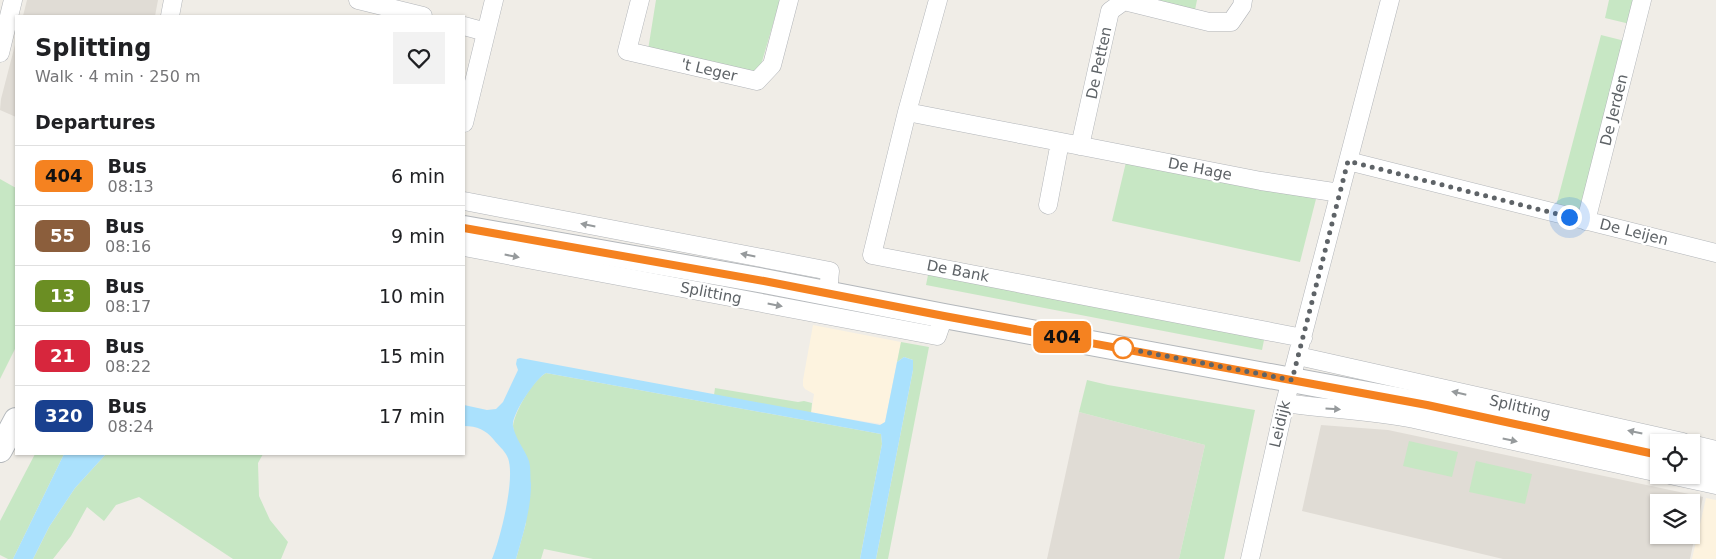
<!DOCTYPE html>
<html lang="en">
<head>
<meta charset="utf-8">
<style>
	:root { --surface:#fff; --page:#f2f2f2; --text:#202124; --muted:#757577; --line:#e0e0e0 }
	body { margin:0; font-family:"DejaVu Sans",sans-serif; background:var(--page); color:var(--text); height:100vh; display:flex; flex-direction:column; font-size:19px; white-space:nowrap }
	* { box-sizing:border-box; margin:0 }
	p { font-size:16px; color:var(--muted) }
	.icon { flex:none; width:28px; height:28px; fill:none; stroke:currentColor; stroke-width:2; stroke-linecap:round; stroke-linejoin:round }
	.map { position:relative; flex:1; overflow:hidden }
	.panel { position:absolute; left:15px; top:15px; width:450px; height:440px; display:flex; flex-direction:column; background:var(--surface); border-radius:0px; box-shadow:0 1px 4px #0004 }
	.panel>* { flex:none }
	.badge { padding:0 10px; border-radius:8px; font-size:18px; line-height:32px }
	.fabs { position:absolute; left:1650px; top:434px; display:grid; gap:10px }
	.fabs a { display:grid; place-items:center; width:50px; height:50px; border-radius:0px; background:var(--surface); box-shadow:0 1px 4px #0004; font-size:25px }
	.you { position:absolute; width:25px; height:25px; margin:-12px; border:4px solid #fff; border-radius:50%; background:#1a73e8; box-shadow:0 0 0 8px #1a73e833 }
	.map>.badge { position:absolute; translate:-50% -50%; box-shadow:0 0 0 2px #fff }
	h2 { padding:0 20px; font-size:19px; line-height:45px }
	.round { display:grid; place-items:center; flex:none; width:52px; height:52px; border-radius:0px; background:var(--page) }
	.summary { display:flex; align-items:center; justify-content:space-between; height:85px; padding:0 20px }
	h1 { font-size:24px; font-weight:700; line-height:38px }
	ul { padding:0; list-style:none }
	li { display:flex; align-items:center; gap:15px; height:60px; padding:0 20px; border-top:1px solid var(--line) }
	li div { flex:1 }
	li b { display:block; font-size:19px }
	li em { font-style:normal }
	li .badge { min-width:55px; font-weight:700; text-align:center }
	.map>svg:first-child { display:block }
	.commercial { fill:#fdf3df }
	.education { fill:#e0dcd5; fill-rule:evenodd }
	.green { fill:#c7e7c4 }
	.water { fill:#aae1fd }
	.lines { fill:none; stroke-linecap:round; stroke-linejoin:round }
	.minor-casing { stroke:#b2b5b9; stroke-width:19 }
	.secondary-casing { stroke:#b3b7bb; stroke-width:26 }
	.minor { stroke:#fff; stroke-width:18 }
	.secondary { stroke:#fff; stroke-width:24 }
	.oneway { fill:#969a9c }
	.line-casing { stroke:#fff; stroke-width:11 }
	.line { stroke:#f58220; stroke-width:8 }
	.walk { stroke:#5e6367; stroke-width:5; stroke-dasharray:0 9 }
	.stop-dot { fill:#fff; stroke:#f58220; stroke-width:2.5 }
	.labels { text-anchor:middle; dominant-baseline:central; stroke-width:4.5; stroke-linejoin:round; paint-order:stroke }
	.street-label { font-size:15px; fill:#5e6367; stroke:#fff }
</style>
</head>
<body>
<div class="map">
<svg width="1716" height="559" viewBox="0 0 1716 559">
	<rect width="100%" height="100%" fill="#f0ede7"/>
	<path class="commercial" d="M 813,325 L 901,342 L 885,422 L 882,424 L 811,413 L 814,394 L 805,389 L 803,386 L 803,380 Z
		M 1706,498 L 1716,500 L 1716,559 L 1692,559 Z"/>
	<path class="education" d="M 27,0 L 158,0 L 155,16 L 23,16 Z
		M 16,41 L 16,117 L 0,110 L 1,99 Z
		M 1079,412 L 1205,445 L 1179,559 L 1047,559 Z
		M 1321,425 L 1388,430 L 1703,497 L 1690,559 L 1503,559 L 1302,511 ZM 1659,502 L 1691,502 L 1691,535 L 1659,535 Z"/>
	<path class="green" d="M 656,0 L 780,0 L 761,65 L 757,72 L 648,50 Z
		M 1144,0 L 1197,0 L 1195,10 Z
		M 1609,0 L 1636,0 L 1630,24 L 1605,18 Z
		M 1601,35 L 1625,41 L 1580,213 L 1556,206 Z
		M 1127,158 L 1316,199 L 1300,262 L 1112,221 Z
		M 0,179 L 16,188 L 16,347 L 0,379 Z
		M 929,270 L 1265,335 L 1262,350 L 926,285 Z
		M 901,342 L 929,347 L 888,559 L 876,559 L 913,370 L 913,360 L 904,357 L 897,362 Z
		M 546,373 L 881,434 L 882,444 L 860,559 L 593,559 L 544,549 L 541,559 L 516,559 L 526,523 L 513,426 C 515,411 532,381 546,373 Z
		M 1087,380 L 1108,385 L 1255,410 L 1224,559 L 1179,559 L 1205,445 L 1079,412 Z
		M 715,388 L 798,402 L 804,401 L 812,403 L 811,413 L 714,395 Z
		M 1409,441 L 1458,452 L 1452,477 L 1403,466 Z
		M 35,454 L 64,454 L 13,559 L 8,559 L 0,555 L 0,521 Z
		M 106,454 L 263,454 L 258,463 L 259,496 L 270,520 L 288,542 L 281,559 L 233,559 L 139,497 L 116,505 L 104,521 L 87,507 L 71,536 L 53,559 L 33,559 L 49,527 L 75,488 Z
		M 1476,461 L 1532,474 L 1525,504 L 1469,492 Z"/>
	<path class="water" d="M 904,357 L 913,360 L 913,370 L 876,559 L 860,559 L 882,444 L 881,434 L 546,373 C 536,378 511,415 513,426 C 515,438 525,450 529,461 C 531,468 530,477 531,484 C 531,509 523,535 516,559 L 492,559 C 500,540 517,474 507,456 C 504,450 498,445 494,440 C 486,430 477,426 464,426 L 464,405 L 487,410 L 496,409 L 503,402 L 518,370 L 516,364 L 517,359 L 520,358 L 880,425 L 885,422 L 897,362 Z
		M 64,454 L 106,454 L 75,488 L 49,527 L 33,559 L 13,559 Z"/>
	<g class="lines">
		<g class="minor-casing">
			<path id="minor" d="M 358,0 L 423,16
				M 640,0 L 627,51 L 757,81 L 772,65 L 789,0
				M 938,0 L 907,112 L 872,255 L 1303,338
				M 170,16 L 173,0
				M 464,26 L 486,32
				M 0,53 L 13,0
				M 907,112 L 1261,181 L 1340,193
				M 464,123 L 494,0
				M 1080,146 L 1110,11 L 1124,1 L 1209,22 L 1231,22 L 1242,6 L 1243,0
				M 1348,161 L 1716,253
				M 464,201 L 830,271 L 828,293
				M 1048,205 L 1060,142
				M 1586,221 L 1642,0
				M 464,247 L 937,336 L 944,316
				M 1298,356 L 1683,442
				M 1285,403 C 1328,409 1371,411 1414,419 L 1659,473
				M 1691,444 L 1716,450
				M 1670,475 L 1716,485
				M 1250,559 L 1285,403 L 1390,0"/>
		</g>
		<g class="secondary-casing">
			<path id="secondary" d="M 464,228 L 764,281 L 944,316 L 1427,405 L 1659,455
				M 0,450 L 16,420
				M 1691,462 L 1716,468"/>
		</g>
		<use href="#minor" class="minor"/>
		<use href="#secondary" class="secondary"/>
	</g>
	<defs><path id="oneway-solid" d="M-6-.8H1V-3.2L6.5 0L1 3.2V.8H-6Z" transform="scale(1.25)"/></defs>
	<g class="oneway">
		<use href="#oneway-solid" transform="translate(588 225) rotate(-169)"/>
		<use href="#oneway-solid" transform="translate(748 255) rotate(-169)"/>
		<use href="#oneway-solid" transform="translate(512 256) rotate(11)"/>
		<use href="#oneway-solid" transform="translate(775 305) rotate(11)"/>
		<use href="#oneway-solid" transform="translate(1459 393) rotate(-167)"/>
		<use href="#oneway-solid" transform="translate(1333 409) rotate(4)"/>
		<use href="#oneway-solid" transform="translate(1635 432) rotate(-168)"/>
		<use href="#oneway-solid" transform="translate(1510 440) rotate(12)"/>
	</g>
	<g class="lines">
		<g class="line-casing">
			<path id="line" d="M 464,228 L 764,281 L 944,316 L 1427,405 L 1659,455"/>
		</g>
		<use href="#line" class="line"/>
		<path class="walk" d="M 1123,348 L 1292,380 L 1348,161 L 1569,217"/>
	</g>
	<circle class="stop-dot" cx="1123" cy="348" r="10"/>
	<g class="labels">
		<g class="street-label">
			<text transform="translate(1099 63) rotate(-78)">De Petten</text>
			<text transform="translate(709 70) rotate(13)">'t Leger</text>
			<text transform="translate(1614 110) rotate(-76)">De Jerden</text>
			<text transform="translate(1200 169) rotate(11)">De Hage</text>
			<text transform="translate(1634 232) rotate(14)">De Leijen</text>
			<text transform="translate(958 271) rotate(11)">De Bank</text>
			<text transform="translate(711 293) rotate(11)">Splitting</text>
			<text transform="translate(1520 407) rotate(13)">Splitting</text>
			<text transform="translate(1280 424) rotate(-77)">Leidijk</text>
		</g>
	</g>
</svg>
<div class="fabs">
<a><svg class="icon" aria-label="locate" viewBox="0 0 24 24"><circle cx="12" cy="12" r="6"/><path d="M12 2v4M12 18v4M2 12h4M18 12h4"/></svg></a>
<a><svg class="icon" aria-label="layers" viewBox="0 0 24 24"><path d="M12 4l9 5-9 5-9-5zM3 14l9 5 9-5"/></svg></a>
</div>
<div class="you" style="left:1569px;top:217px"></div>
<b class="badge" style="left:1062px;top:337px;background:#f58220;color:#111">404</b>
<section class="panel">
<div class="summary"><div><h1>Splitting</h1><p>Walk · 4 min · 250 m</p></div><a class="round"><svg class="icon" aria-label="heart" viewBox="0 0 24 24"><path d="M12 20l-8-8c-3-5 5-10 8-4 3-6 11-1 8 4z"/></svg></a></div>
<h2>Departures</h2>
<ul>
<li><span class="badge" style="background:#f58220;color:#111">404</span><div><b>Bus</b><p>08:13</p></div><em>6 min</em></li>
<li><span class="badge" style="background:#8b5e3c;color:#fff">55</span><div><b>Bus</b><p>08:16</p></div><em>9 min</em></li>
<li><span class="badge" style="background:#6b8e23;color:#fff">13</span><div><b>Bus</b><p>08:17</p></div><em>10 min</em></li>
<li><span class="badge" style="background:#d7263d;color:#fff">21</span><div><b>Bus</b><p>08:22</p></div><em>15 min</em></li>
<li><span class="badge" style="background:#19408f;color:#fff">320</span><div><b>Bus</b><p>08:24</p></div><em>17 min</em></li>
</ul>
</section>
</div>
</body>
</html>
